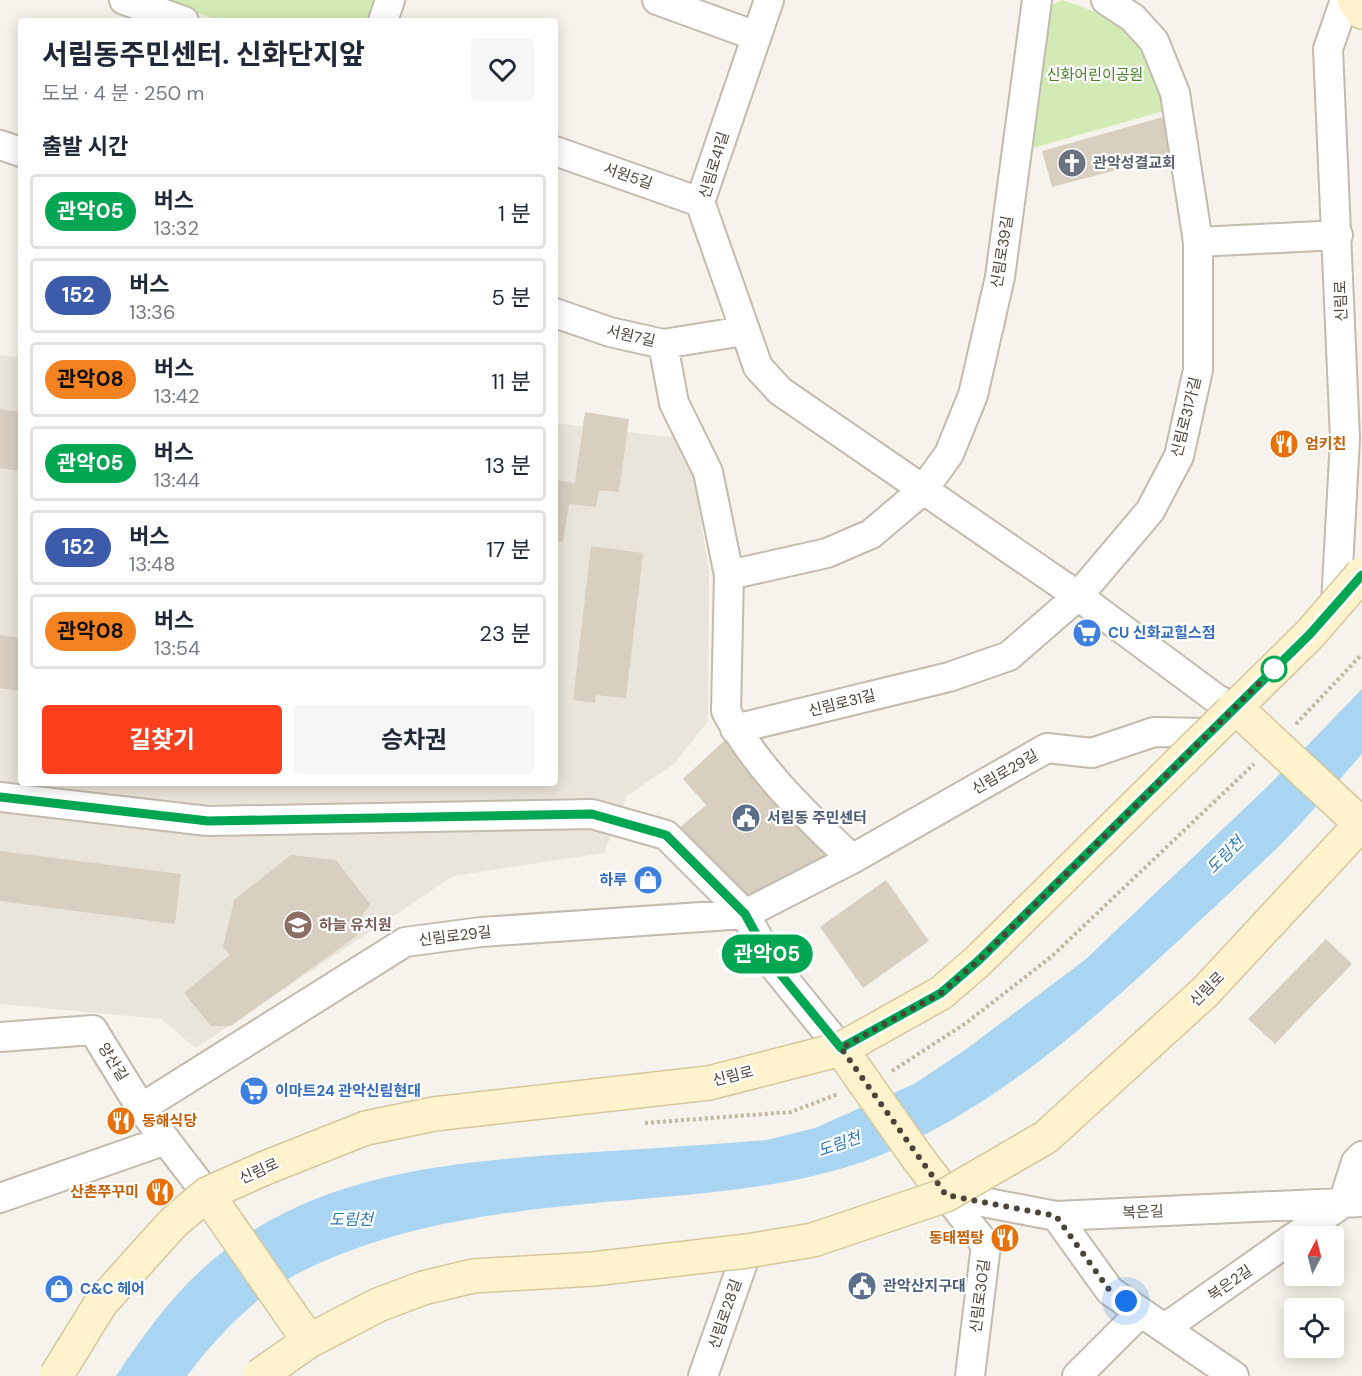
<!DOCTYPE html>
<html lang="ko">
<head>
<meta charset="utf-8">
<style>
	:root { --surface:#fff; --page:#f6f6f7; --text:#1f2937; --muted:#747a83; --line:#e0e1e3; --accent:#fc3f1d }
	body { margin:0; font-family:"DM Sans","Noto Sans KR",sans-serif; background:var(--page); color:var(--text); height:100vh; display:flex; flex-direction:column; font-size:22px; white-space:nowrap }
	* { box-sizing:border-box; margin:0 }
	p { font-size:20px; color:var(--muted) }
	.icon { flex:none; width:33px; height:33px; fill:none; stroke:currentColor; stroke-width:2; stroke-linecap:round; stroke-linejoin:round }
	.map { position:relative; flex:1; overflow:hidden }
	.sheet { position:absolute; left:18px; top:18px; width:540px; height:768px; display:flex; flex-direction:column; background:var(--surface); border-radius:6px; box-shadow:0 3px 15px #0003 }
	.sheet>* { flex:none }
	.badge { padding:0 12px; border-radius:20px; font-size:21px; line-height:39px }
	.needle { width:39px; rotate:7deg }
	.tools { position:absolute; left:1284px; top:1226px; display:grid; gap:12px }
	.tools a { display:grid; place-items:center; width:60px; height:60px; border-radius:6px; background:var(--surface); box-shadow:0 3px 15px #0003; font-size:30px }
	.you { position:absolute; width:30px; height:30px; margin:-15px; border:4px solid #fff; border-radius:50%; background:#1a73e8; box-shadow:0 0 0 9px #1a73e833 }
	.map>.badge { position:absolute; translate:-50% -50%; box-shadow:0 0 0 3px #fff }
	h2 { padding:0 24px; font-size:22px; line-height:54px }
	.round { display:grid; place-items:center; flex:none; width:63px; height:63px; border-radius:6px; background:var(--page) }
	.summary { display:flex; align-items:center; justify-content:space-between; height:102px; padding:0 24px }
	h1 { font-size:28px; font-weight:700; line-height:45px }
	.button { display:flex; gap:12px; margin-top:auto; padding:12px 24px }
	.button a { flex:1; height:69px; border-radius:6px; background:var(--accent); color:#fff; font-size:24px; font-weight:700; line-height:69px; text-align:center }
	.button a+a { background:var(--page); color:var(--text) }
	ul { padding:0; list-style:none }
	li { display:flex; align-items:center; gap:18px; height:75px; margin:0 12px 9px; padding:0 12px; border:3px solid var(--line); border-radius:6px }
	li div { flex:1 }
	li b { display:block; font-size:22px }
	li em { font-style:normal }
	li .badge { min-width:66px; font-weight:700; text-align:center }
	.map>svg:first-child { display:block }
	.residential { fill:#eae5da }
	.green { fill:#d2eab5 }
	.water { fill:#a9d4f2 }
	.building { fill:#d8cfc1 }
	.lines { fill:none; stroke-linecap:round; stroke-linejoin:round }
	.minor-casing { stroke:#c2bbae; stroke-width:32 }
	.secondary-casing { stroke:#d6c79b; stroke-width:36 }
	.path { stroke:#c4b79f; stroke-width:4; stroke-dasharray:3 3; stroke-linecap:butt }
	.minor { stroke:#fff; stroke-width:28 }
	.secondary { stroke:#fff3cd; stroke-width:33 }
	.secondary-bridge-casing { stroke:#d6c79b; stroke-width:36; stroke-linecap:butt }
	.secondary-bridge { stroke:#fff3cd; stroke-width:33 }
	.line-casing { stroke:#fff; stroke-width:14 }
	.line { stroke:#00a651; stroke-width:9 }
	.walk { stroke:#4b4439; stroke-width:6; stroke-dasharray:0 10.8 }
	.stop-dot { fill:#fff; stroke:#00a651; stroke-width:3 }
	.labels { text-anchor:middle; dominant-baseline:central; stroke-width:4.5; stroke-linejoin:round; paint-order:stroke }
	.park-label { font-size:15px; fill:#4a7f2a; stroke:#fff }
	.worship-label { font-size:15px; font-weight:bold; fill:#5b616d; stroke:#fff; text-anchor:start }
	.street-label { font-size:15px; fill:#4b4439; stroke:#fff }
	.food-label { font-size:15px; font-weight:bold; fill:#c56008; stroke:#fff; text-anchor:start }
	.shop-label { font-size:15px; font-weight:bold; fill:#366cbe; stroke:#fff; text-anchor:start }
	.service-label { font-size:15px; font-weight:bold; fill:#4e5e75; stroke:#fff; text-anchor:start }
	.education-label { font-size:15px; font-weight:bold; fill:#785e54; stroke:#fff; text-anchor:start }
	.water-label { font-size:16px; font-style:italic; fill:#2e7ab2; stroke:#fff }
</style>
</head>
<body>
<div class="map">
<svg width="1362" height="1376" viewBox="0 0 1362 1376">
	<rect width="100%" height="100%" fill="#f6f3ec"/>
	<path class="residential" d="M 0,355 L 21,358 L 21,783 L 555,783 L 555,423 L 677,438 L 694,480 L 709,572 L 708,721 L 675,763 L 627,796 L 604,853 L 453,876 L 196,1048 L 161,1019 L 0,1004 Z"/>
	<path class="green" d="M 159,0 L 376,0 L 370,21 L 221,21 Z
		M 1062,0 C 1087,8 1121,21 1139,41 C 1151,55 1161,93 1164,111 L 1033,148 L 1050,6 Z"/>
	<path class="water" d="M 1362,689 L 1362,754 C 1336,783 1311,814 1283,842 C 1249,876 1212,909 1177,942 C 1092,1021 1000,1103 893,1150 C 819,1182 742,1190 663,1197 C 539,1208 412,1216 299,1273 C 256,1295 215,1338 187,1376 L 116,1376 C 145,1333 175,1291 215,1258 C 318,1172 453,1162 580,1153 C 643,1149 705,1145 767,1140 L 815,1128 L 914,1084 L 965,1050 L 1086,959 L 1268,786 Z"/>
	<path class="building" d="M 1167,116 L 1177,154 L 1052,187 L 1042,151 Z
		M 0,409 L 21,412 L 21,471 L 0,468 Z
		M 585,412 L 629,419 L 619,492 L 599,490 L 596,507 L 569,504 L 563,542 L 555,541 L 555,480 L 575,483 Z
		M 591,546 L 643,553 L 626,698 L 596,695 L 595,703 L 573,700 Z
		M 0,635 L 21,638 L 21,691 L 0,688 Z
		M 727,738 L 838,858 L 746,905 L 677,830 L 706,805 L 683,779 Z
		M 0,851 L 181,874 L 175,924 L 0,901 Z
		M 291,855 L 336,860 L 370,904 L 361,917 L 365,922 L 354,930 L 358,935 L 231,1026 L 211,1026 L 184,993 L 230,955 L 223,947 L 234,900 Z
		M 886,880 L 929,941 L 863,988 L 820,927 Z
		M 1326,939 L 1352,964 L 1275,1044 L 1248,1019 Z"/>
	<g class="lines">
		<g class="minor-casing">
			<path id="minor" d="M 124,0 L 184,21
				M 657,0 L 756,36
				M 769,0 L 700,202 L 758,367 L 780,391 L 1078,596 L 1218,700 L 1234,706
				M 383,21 L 390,0
				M 0,145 L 21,152
				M 555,151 L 700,202
				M 1198,242 L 1338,235
				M 555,313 L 610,332 L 663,344 L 744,331
				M 663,344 L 674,403 L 708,472 L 729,575 L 726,711 C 757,769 805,814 852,859
				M 729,575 L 827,553 L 871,534 L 923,490 L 949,454 L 973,395 L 1000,277 L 1037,0
				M 1336,604 L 1345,439 L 1328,49 L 1345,0
				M 735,729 L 949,677 L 1009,656 L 1078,596 L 1150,511 L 1179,456 L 1198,370 L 1198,242 L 1175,93 L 1154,41 L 1133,18 L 1106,0
				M 0,797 L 208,821 L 592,814 L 666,835 L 745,914 L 773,965 L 841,1049
				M 0,1037 L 93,1030 L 141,1108 L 207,1194
				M 141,1108 L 405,942 L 481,932 L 745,914 L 852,859 L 1047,748 L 1092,753 L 1154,732 L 1207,733
				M 946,1195 L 1056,1216 L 1362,1202
				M 946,1195 L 986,1245 L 970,1376
				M 0,1198 L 166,1140
				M 1056,1216 L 1110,1291 L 1234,1376
				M 1296,1236 L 1343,1203 L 1356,1162 L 1362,1156
				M 1165,1328 L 1294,1237
				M 703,1376 L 747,1251
				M 1077,1376 L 1141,1312"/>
		</g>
		<g class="secondary-casing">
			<path id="secondary" d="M 1354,0 L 1362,12
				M 917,1157 L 946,1195"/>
		</g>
		<path class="path" d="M 1296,724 L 1362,654
			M 892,1071 L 966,1023 L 1051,957 L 1254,764
			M 645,1123 L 791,1112 L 838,1094"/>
		<use href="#minor" class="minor"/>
		<use href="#secondary" class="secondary"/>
		<g class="secondary-bridge-casing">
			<path id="secondary-bridge" d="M 1234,706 L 1361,824
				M 841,1049 L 917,1157
				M 207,1194 L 309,1341
				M 56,1376 L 101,1303 L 173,1223 L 207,1194 L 265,1168 L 366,1128 L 434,1114 L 709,1083 L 841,1049 L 941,993 L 978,961 L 1310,634 L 1362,574
				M 259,1376 L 309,1341 L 378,1305 L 423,1288 L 473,1276 L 593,1269 L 747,1251 L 813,1240 L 946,1195 L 1046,1137 L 1205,992 L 1362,823"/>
		</g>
		<use href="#secondary-bridge" class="secondary-bridge"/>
	</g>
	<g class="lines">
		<g class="line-casing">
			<path id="line" d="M 0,797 L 208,821 L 592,814 L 666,835 L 745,914 L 773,965 L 841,1048 L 941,993 L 978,961 L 1310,634 L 1362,575"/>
		</g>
		<use href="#line" class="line"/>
		<path class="walk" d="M 1126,1301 L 1110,1291 L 1056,1216 L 946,1195 L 841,1048 L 941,993 L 978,961 L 1280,663 L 1274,669"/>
	</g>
	<defs>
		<g id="church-disc" transform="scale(1.5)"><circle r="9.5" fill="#6b7280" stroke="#fff"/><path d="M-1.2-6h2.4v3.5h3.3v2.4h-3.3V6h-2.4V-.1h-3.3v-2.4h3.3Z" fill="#fff"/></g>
		<g id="restaurant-disc" transform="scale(1.5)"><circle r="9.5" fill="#e8710a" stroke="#fff"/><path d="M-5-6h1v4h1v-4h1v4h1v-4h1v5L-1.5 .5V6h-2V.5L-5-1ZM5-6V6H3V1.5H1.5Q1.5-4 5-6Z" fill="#fff"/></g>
		<g id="supermarket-disc" transform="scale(1.5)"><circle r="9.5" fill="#3f7fe0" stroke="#fff"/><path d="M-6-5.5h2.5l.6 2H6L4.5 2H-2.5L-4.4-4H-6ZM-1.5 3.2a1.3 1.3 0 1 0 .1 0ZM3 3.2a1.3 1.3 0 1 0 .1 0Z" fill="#fff"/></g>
		<g id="civic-disc" transform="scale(1.5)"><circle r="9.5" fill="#5c6f8a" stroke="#fff"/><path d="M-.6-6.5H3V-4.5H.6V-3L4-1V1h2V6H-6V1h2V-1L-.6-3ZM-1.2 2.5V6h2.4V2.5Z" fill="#fff"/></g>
		<g id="shop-disc" transform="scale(1.5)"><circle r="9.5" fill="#3f7fe0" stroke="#fff"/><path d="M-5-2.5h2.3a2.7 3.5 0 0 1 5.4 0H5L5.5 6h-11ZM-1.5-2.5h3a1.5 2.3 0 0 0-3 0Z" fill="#fff"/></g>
		<g id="school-disc" transform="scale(1.5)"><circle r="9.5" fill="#8d6e63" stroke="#fff"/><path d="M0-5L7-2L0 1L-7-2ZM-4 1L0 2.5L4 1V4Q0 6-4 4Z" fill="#fff"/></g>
	</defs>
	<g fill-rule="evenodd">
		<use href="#church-disc" x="1072" y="163"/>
		<use href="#restaurant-disc" x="1284" y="444"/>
		<use href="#supermarket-disc" x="1087" y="633"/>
		<use href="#civic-disc" x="746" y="818"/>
		<use href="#shop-disc" x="648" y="880"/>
		<use href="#school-disc" x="298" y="925"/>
		<use href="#supermarket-disc" x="254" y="1091"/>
		<use href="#restaurant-disc" x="121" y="1121"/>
		<use href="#restaurant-disc" x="160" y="1192"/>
		<use href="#restaurant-disc" x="1005" y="1238"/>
		<use href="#civic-disc" x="862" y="1286"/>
		<use href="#shop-disc" x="59" y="1289"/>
	</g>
	<circle class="stop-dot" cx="1274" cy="669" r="12"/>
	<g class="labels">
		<g class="park-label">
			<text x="1095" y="75">신화어린이공원</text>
		</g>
		<g class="worship-label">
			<text x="1093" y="163">관악성결교회</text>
		</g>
		<g class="street-label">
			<text transform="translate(714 165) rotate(-73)">신림로41길</text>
			<text transform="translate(628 176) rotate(19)">서원5길</text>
			<text transform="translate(1002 252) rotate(-81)">신림로39길</text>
			<text transform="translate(1341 301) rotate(-92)">신림로</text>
			<text transform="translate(631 336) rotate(13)">서원7길</text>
			<text transform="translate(1186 417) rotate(-76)">신림로31가길</text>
			<text transform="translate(842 703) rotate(-14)">신림로31길</text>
			<text transform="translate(1005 772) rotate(-30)">신림로29길</text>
			<text transform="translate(455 936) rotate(-7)">신림로29길</text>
			<text transform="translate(1207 989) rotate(-45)">신림로</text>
			<text transform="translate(113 1062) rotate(58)">양산길</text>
			<text transform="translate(733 1076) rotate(-14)">신림로</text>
			<text transform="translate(259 1171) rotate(-24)">신림로</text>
			<text transform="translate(1143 1212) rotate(-3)">복은길</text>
			<text transform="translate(1230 1283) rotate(-35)">복은2길</text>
			<text transform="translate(980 1296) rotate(-83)">신림로30길</text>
			<text transform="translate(725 1314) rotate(-71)">신림로28길</text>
		</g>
		<g class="food-label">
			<text x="1305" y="444">엄키친</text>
			<text x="142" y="1121">동해식당</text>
			<text x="139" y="1192" text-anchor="end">산촌쭈꾸미</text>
			<text x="984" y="1238" text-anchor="end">동태찜탕</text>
		</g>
		<g class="shop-label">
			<text x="1108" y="633">CU 신화교힐스점</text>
			<text x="627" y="880" text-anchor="end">하루</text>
			<text x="275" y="1091">이마트24 관악신림현대</text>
			<text x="80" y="1289">C&amp;C 헤어</text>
		</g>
		<g class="service-label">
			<text x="767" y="818">서림동 주민센터</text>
			<text x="883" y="1286">관악산지구대</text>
		</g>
		<g class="education-label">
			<text x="319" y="925">하늘 유치원</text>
		</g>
		<g class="water-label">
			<text transform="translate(1225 855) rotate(-45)">도림천</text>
			<text transform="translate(839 1144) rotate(-19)">도림천</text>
			<text x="351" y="1219">도림천</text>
		</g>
	</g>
</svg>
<div class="tools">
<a><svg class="needle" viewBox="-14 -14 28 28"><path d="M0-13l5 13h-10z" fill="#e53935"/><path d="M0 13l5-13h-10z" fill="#747a83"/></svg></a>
<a><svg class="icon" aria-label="locate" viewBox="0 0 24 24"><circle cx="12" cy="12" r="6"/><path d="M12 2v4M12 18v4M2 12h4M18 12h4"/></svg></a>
</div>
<div class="you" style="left:1126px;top:1301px"></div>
<b class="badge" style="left:767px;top:954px;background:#00a651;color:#fff">관악05</b>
<section class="sheet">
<div class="summary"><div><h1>서림동주민센터. 신화단지앞</h1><p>도보 · 4 분 · 250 m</p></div><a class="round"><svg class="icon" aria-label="heart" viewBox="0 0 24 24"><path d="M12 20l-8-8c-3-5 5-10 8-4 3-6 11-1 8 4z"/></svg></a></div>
<h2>출발 시간</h2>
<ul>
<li><span class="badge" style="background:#00a651;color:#fff">관악05</span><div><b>버스</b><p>13:32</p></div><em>1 분</em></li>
<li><span class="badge" style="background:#3d5bab;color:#fff">152</span><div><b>버스</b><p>13:36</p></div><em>5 분</em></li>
<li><span class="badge" style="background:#f58220;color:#111">관악08</span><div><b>버스</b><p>13:42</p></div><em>11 분</em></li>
<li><span class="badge" style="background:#00a651;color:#fff">관악05</span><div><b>버스</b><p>13:44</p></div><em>13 분</em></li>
<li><span class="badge" style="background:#3d5bab;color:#fff">152</span><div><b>버스</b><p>13:48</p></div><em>17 분</em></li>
<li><span class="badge" style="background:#f58220;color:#111">관악08</span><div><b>버스</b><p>13:54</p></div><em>23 분</em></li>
</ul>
<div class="button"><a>길찾기</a><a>승차권</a></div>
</section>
</div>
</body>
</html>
